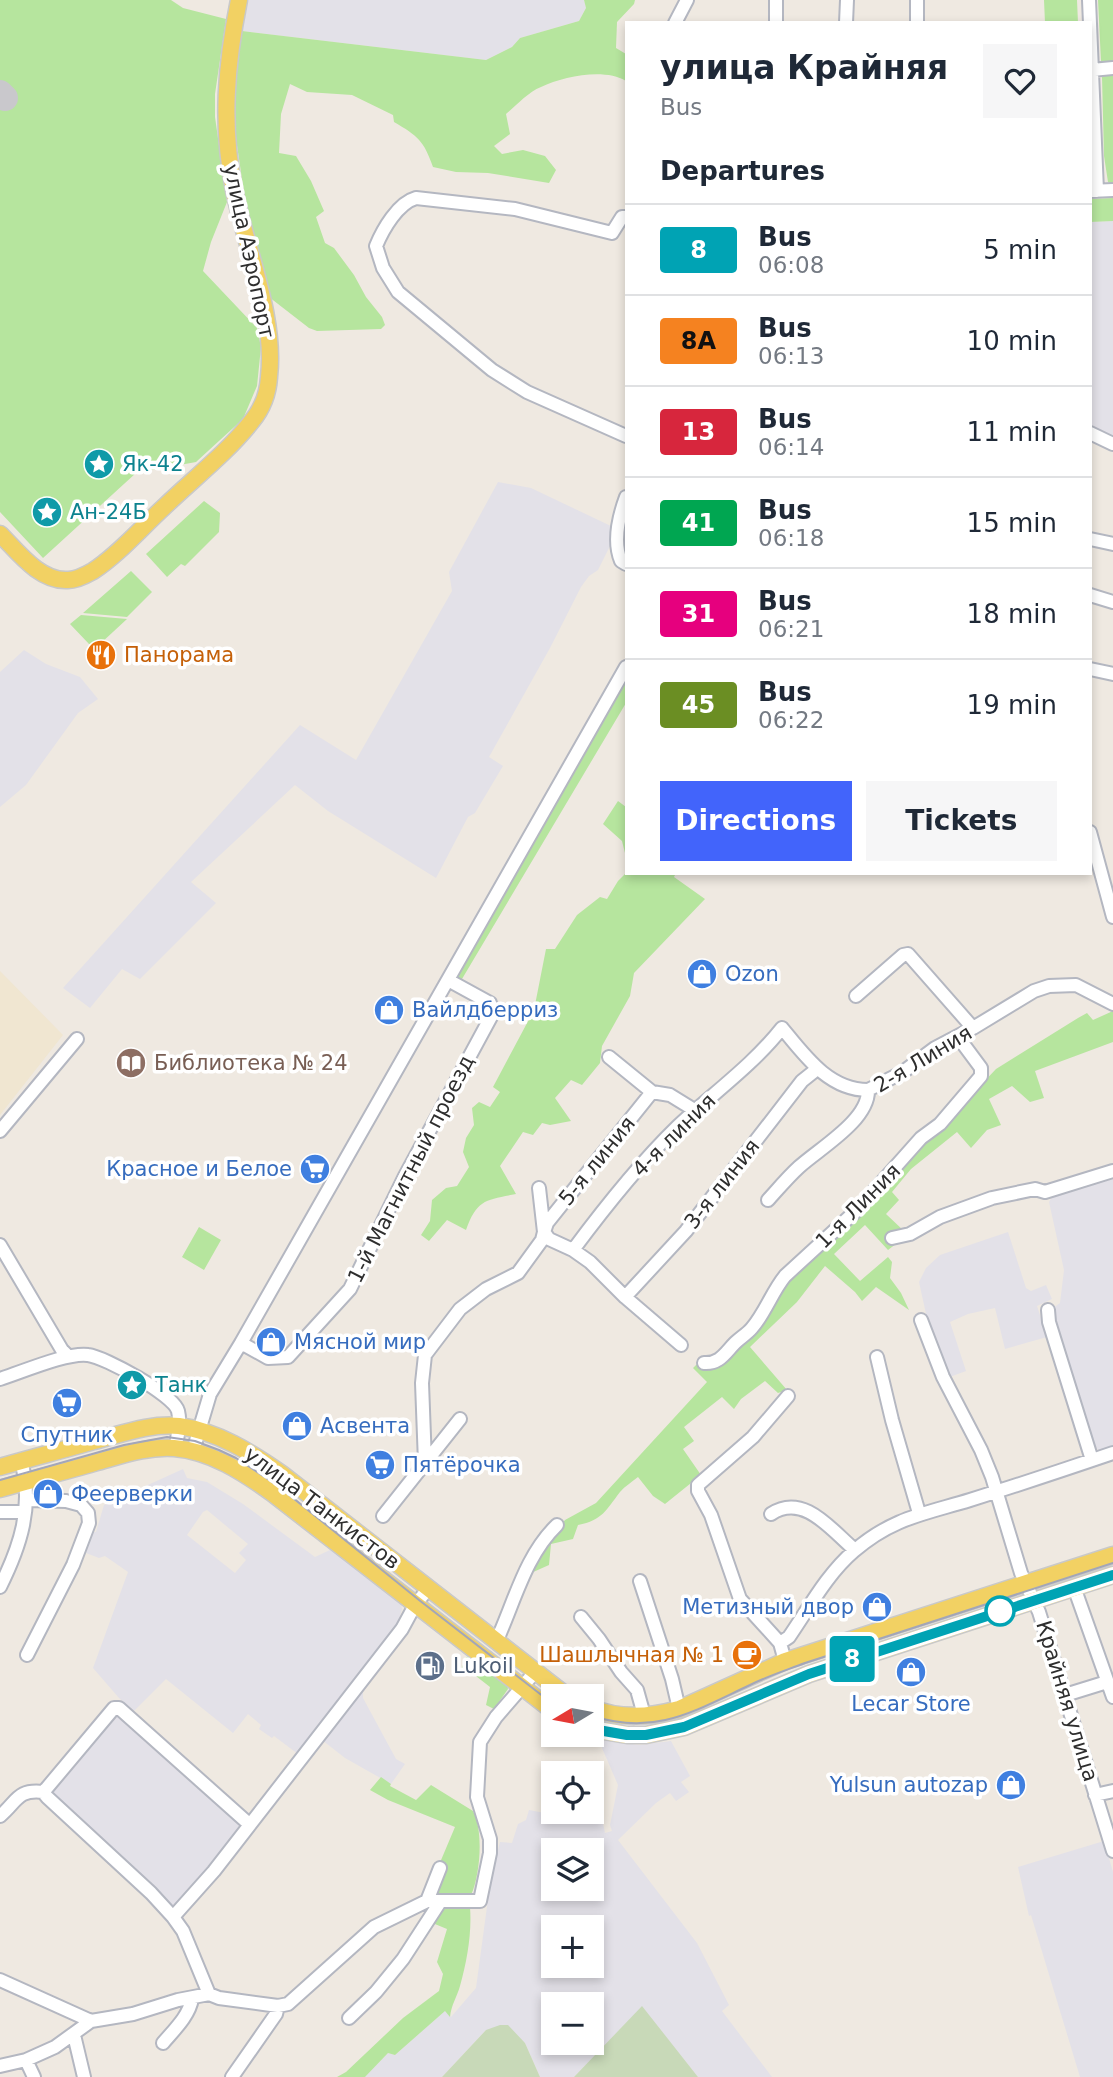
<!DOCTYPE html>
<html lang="en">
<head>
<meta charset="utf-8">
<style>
	:root { --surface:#fff; --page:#f6f6f7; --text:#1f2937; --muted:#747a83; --line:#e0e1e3; --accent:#4264fb }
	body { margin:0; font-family:"DejaVu Sans",sans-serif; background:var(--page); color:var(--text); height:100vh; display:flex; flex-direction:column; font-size:26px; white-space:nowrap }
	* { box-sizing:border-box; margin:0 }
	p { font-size:23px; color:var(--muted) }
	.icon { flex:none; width:38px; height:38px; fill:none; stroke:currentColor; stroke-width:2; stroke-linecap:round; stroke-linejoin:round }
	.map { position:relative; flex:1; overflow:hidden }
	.panel { position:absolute; left:625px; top:21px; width:467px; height:854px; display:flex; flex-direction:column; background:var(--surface); border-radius:0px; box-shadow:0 4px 10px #0003 }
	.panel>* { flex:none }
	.badge { padding:0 14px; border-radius:5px; font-size:24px; line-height:46px }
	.needle { width:46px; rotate:260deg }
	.fabs { position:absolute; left:541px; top:1684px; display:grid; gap:14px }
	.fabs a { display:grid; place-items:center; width:63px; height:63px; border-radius:0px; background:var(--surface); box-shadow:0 4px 10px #0003; font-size:35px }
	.map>.badge { position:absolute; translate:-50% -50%; box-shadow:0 0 0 4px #fff }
	h2 { padding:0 35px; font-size:26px; line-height:63px }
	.round { display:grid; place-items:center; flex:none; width:74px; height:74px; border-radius:0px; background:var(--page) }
	.headline { display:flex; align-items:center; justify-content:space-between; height:119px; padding:0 35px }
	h1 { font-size:33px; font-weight:700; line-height:52px }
	.cta { display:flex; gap:14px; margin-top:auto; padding:14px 35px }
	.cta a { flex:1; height:80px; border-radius:0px; background:var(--accent); color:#fff; font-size:28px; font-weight:700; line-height:80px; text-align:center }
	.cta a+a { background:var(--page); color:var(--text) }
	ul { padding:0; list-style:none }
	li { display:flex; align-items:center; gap:21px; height:91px; padding:0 35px; border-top:2px solid var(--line) }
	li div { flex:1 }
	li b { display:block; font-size:26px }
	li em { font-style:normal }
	li .badge { min-width:77px; font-weight:700; text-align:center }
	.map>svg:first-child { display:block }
	.industrial { fill:#e3e1e8; fill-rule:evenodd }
	.education { fill:#f0e6d1 }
	.green { fill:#b6e59e }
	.cemetery { fill:#c8d9b8 }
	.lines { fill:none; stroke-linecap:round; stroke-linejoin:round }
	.taxiway { stroke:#c9c8cc; stroke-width:26 }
	.minor-casing { stroke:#b4b7c1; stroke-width:16 }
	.major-casing { stroke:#c9c9c9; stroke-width:19 }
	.minor { stroke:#fff; stroke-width:12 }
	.major { stroke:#f2d163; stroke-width:16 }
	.tram { stroke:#a3a6b8; stroke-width:2 }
	.line-casing { stroke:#fff; stroke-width:16 }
	.line { stroke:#00a3b4; stroke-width:10 }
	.stop-dot { fill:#fff; stroke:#00a3b4; stroke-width:3.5 }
	.labels { text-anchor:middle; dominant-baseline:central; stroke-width:7; stroke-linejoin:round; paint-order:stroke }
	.street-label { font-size:21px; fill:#2e2e2e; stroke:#fff }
	.culture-label { font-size:21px; fill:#0d838f; stroke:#fff; text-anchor:start }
	.food-label { font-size:21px; fill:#c56008; stroke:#fff; text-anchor:start }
	.shop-label { font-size:21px; fill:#366cbe; stroke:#fff; text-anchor:start }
	.education-label { font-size:21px; fill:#785e54; stroke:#fff; text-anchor:start }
	.service-label { font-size:21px; fill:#4e5e75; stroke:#fff; text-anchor:start }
</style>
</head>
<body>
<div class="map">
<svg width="1113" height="2077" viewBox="0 0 1113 2077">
	<rect width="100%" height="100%" fill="#efe9e1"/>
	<path class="industrial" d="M 249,0 L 584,0 L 586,8 L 579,21 L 520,38 L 512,47 L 486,60 L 242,31 Z
		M 1113,221 L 1113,436 L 1090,427 L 1090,222 Z
		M 498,482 L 531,488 L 613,527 L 614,538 L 598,570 L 589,576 L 581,587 L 550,648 L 489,757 L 503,766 L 475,813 L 468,817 L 436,878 L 328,811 L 295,785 L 191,882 L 216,903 L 140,979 L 122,969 L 90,1008 L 63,988 L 300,725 L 356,760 L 452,591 L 449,572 Z
		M 24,650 L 46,664 L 80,677 L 98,699 L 78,713 L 26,785 L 0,807 L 0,672 Z
		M 1113,1179 L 1113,1449 L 1102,1453 L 1094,1446 L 1053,1308 L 1060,1303 L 1064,1270 L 1049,1202 L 1052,1197 Z
		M 1008,1232 L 1026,1288 L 1031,1291 L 1046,1285 L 1052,1299 L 1037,1306 L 1047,1337 L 1005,1349 L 995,1308 L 968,1314 L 950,1322 L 966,1371 L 947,1378 L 930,1332 L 919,1282 L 926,1268 L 940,1255 Z
		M 183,1469 L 187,1478 L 207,1482 L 243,1504 L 315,1557 L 330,1550 L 335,1552 L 401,1603 L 402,1609 L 398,1623 L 298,1754 L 274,1736 L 272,1738 L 259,1729 L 261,1725 L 248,1714 L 233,1733 L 166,1679 L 134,1711 L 119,1698 L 93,1668 L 128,1572 L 105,1556 L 99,1558 L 86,1553 L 93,1532 L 96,1532 L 104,1505 ZM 207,1510 L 248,1544 L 239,1553 L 246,1560 L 235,1573 L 187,1535 L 203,1512 Z
		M 363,1686 L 363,1698 L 396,1759 L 405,1764 L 391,1784 L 345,1758 L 322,1740 Z
		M 114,1711 L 241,1824 L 241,1828 L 210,1869 L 173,1911 L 49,1793 Z
		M 603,1740 L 640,1745 L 671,1741 L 690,1776 L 681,1782 L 689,1792 L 676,1801 L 670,1793 L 656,1803 L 618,1840 L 697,1943 L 729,2005 L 722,2011 L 772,2077 L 698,2077 L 642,2007 L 574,2077 L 540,2077 L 525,2043 L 486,2030 L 442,2077 L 365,2077 L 388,2053 L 395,2055 L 446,2010 L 451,2017 L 476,1988 L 491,1877 L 500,1842 L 512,1843 L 518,1824 L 526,1820 L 529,1810 L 571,1818 L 573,1811 L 601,1814 L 605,1833 L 612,1831 L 610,1825 L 618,1785 L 602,1748 ZM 553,1850 L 592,1850 L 592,1888 L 553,1888 ZM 553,1927 L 592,1927 L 592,1965 L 553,1965 ZM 553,2004 L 592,2004 L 592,2042 L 553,2042 Z
		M 1104,1841 L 1113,1872 L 1113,2077 L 1080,2077 L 1031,1915 L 1029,1916 L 1018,1867 Z"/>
	<path class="education" d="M 0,971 L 63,1035 L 0,1115 Z"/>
	<path class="green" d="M 0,0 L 171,0 L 183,8 L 226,19 L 215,94 L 215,117 L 227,202 L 211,242 L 203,271 L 257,328 L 261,347 L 257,386 L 243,419 L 196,462 L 136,473 L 43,558 L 0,512 Z
		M 584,0 L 635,0 L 634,4 L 617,22 L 616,48 L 626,54 L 626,81 C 605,68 564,76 541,87 C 528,92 516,106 506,114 L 510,134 L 494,146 L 502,154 L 523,150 L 545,156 L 556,170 L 549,183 L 488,173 L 456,172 L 433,167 C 424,141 418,136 394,122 L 393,115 L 352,95 L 307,92 L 290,84 L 281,114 L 279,153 L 296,156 L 311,181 L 324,211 L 316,217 L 325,243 L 334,248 L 354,275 L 366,297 L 382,317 L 385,325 L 381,329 L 317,331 L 309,328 L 269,297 L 264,283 L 243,186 L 233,118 L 237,64 L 242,31 L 486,60 L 512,47 L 520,38 L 579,21 L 586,8 Z
		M 1044,0 L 1077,0 L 1078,23 L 1045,23 Z
		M 1098,0 L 1113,0 L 1113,64 L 1104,64 L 1101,61 Z
		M 1113,70 L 1113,185 L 1108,182 L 1104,156 L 1102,77 Z
		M 1113,198 L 1113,221 L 1090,222 L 1090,199 Z
		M 204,501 L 220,513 L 219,532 L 185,566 L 181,564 L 167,577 L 146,554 Z
		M 131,571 L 152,592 L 127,617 L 83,613 Z
		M 81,615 L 127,619 L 100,644 L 89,644 L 70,624 Z
		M 626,674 L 626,703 L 459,984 L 454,980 Z
		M 618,801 L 626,807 L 626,857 L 622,841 L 603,824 Z
		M 626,873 L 676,873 L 674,877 L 705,899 L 634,973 L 630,996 L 602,1046 L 600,1063 L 582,1085 L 571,1080 L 555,1098 L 571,1121 L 550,1125 L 542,1123 L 533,1135 L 523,1132 L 500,1166 L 516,1194 C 486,1200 477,1199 466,1230 L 447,1220 L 429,1241 L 421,1235 L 430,1221 L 432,1200 L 446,1188 L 457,1186 L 469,1167 L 463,1152 L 466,1138 L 474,1125 L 472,1108 L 479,1102 L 490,1107 L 500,1092 L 493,1087 L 534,1010 L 546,949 L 555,949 L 577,915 L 600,897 L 607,899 L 618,881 Z
		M 1113,1011 L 1113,1042 L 1035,1071 L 1044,1098 L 1030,1102 L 1012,1086 L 989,1099 L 1001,1125 L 987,1130 L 971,1148 L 957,1132 L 911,1169 L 892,1192 L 899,1200 L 886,1214 L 904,1231 L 905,1237 L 888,1250 L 865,1225 L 834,1254 L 860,1281 L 888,1257 L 892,1262 L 890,1278 L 901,1293 L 909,1310 L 876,1287 L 862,1301 L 855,1292 L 825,1266 L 797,1302 L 750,1347 L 787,1390 L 778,1393 L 765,1381 L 741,1399 L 734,1409 L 722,1397 L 684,1427 L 694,1441 L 683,1449 L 701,1475 L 665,1504 L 653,1496 L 638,1477 C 632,1482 625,1486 620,1492 C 606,1510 603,1520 578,1525 L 573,1539 L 551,1544 L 549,1565 L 531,1573 L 547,1541 L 565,1520 L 596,1503 L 707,1382 L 693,1368 L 698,1363 L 712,1367 L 779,1289 L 924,1139 L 945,1123 L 996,1069 L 1078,1018 L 1087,1013 L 1093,1020 Z
		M 199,1227 L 221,1240 L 204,1270 L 182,1257 Z
		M 466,1657 L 473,1658 L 507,1685 L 508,1689 L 494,1709 L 486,1705 L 490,1687 L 472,1673 L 461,1670 Z
		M 381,1777 L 391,1784 L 390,1786 L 416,1800 L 431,1785 L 473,1811 C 484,1831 480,1876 471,1895 L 425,1898 L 455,1827 L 388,1800 L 370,1790 Z
		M 452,1905 L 470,1907 C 472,1933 467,1961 460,1986 C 457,1997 451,2005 450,2017 L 445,2011 L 395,2055 L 388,2053 L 365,2077 L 337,2077 L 346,2072 L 403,2018 L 439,1991 L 443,1974 L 437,1962 L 447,1929 L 430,1922 L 441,1911 Z"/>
	<path class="cemetery" d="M 642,2006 L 698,2077 L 574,2077 Z
		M 500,2025 L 508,2025 L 525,2043 L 540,2077 L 442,2077 L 486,2030 Z"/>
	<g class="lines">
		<path class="taxiway" d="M 0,93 L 5,98"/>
		<g class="minor-casing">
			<path id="minor" d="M 776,0 L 776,23
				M 917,0 L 917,23
				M 1089,0 L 1097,191
				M 675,23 L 687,0
				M 846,23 L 847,0
				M 1092,70 L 1113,68
				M 1090,191 L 1113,190
				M 626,217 L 622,217 L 612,233 L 515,209 L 416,198 C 398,203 383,229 376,246 L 383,268 L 398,292 L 492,370 L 527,392 L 626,436
				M 1090,433 L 1113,444
				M 626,497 C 619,516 613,542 621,561 L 626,564
				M 1090,539 L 1113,544
				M 1090,595 L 1113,602
				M 1090,669 L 1113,674
				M 1090,832 L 1113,917
				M 856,996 L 903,955 L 908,954 L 973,1028
				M 609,1057 L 652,1092 L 670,1095 L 696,1111
				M 652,1092 L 547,1223 L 544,1232 L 549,1239 L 573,1250 L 590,1262 L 625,1297 L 681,1345
				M 0,1131 L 77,1039
				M 768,1200 C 778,1189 788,1177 799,1167 C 820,1148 869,1120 868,1090
				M 892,1238 L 910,1234 L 940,1217 L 992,1198 L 1035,1189 L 1045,1192 L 1113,1171
				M 0,1245 L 62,1350 L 68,1356
				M 573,1250 C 605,1207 639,1164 677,1127 C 712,1094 752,1066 782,1028 C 805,1056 829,1090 868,1090 L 903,1072 L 935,1048 L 973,1028 L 1034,991 L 1049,986 L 1076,985 L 1113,1004
				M 625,1297 L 686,1231 L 802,1081 L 817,1069
				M 1048,1310 L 1049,1322 L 1092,1460
				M 921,1320 L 943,1377 L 981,1450 L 992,1477 L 1021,1573 L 1039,1612 L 1113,1851
				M 241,1343 L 268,1358 L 288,1357 L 350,1289 L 405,1176 L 492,1015 L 490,1003 L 448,980
				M 877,1357 L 892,1420 L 919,1513
				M 704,1363 C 720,1364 725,1353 735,1343 C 740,1338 747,1334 752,1328 C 765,1313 772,1292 785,1276 L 857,1210 L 921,1138 L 940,1124 L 981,1076 L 981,1068 L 958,1037
				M 0,1379 C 22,1372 68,1352 88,1355 C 105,1357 174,1395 178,1411 C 181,1423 178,1436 175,1448
				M 193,1451 L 210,1394 L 241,1343 L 626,667
				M 425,1463 L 422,1383 L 425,1355 L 460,1309 L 486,1289 L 518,1273 L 542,1240 L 544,1232 L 539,1188
				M 27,1500 L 66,1501 L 81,1505 L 88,1513 L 89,1523 L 73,1565 L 27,1655
				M 0,1512 L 25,1512
				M 771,1514 C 804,1492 832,1531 855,1550
				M 383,1516 L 460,1419
				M 640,1581 L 672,1679 L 679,1709
				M 0,1587 C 20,1547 34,1506 21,1461
				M 1074,1587 L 1113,1697
				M 581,1617 L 599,1639 L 621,1672 L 637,1690 L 644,1715
				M 495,1641 L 500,1633 C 516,1596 527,1554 557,1525
				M 780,1643 L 789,1637 C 809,1608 827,1574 854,1551 C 892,1518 924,1514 970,1500 C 1018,1485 1066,1469 1113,1453
				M 785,1661 L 780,1643 L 740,1599 L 711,1515 L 698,1491 L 698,1485 L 753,1437 L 788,1396
				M 1065,1695 L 1107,1682
				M 1095,1795 L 1113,1791
				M 0,1816 C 17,1802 17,1789 43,1792
				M 427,1901 L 440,1868
				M 173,1917 L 151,1893 L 47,1797 L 43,1792 L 46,1789 L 114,1708 L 119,1708 L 249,1824
				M 0,1980 L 91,2021
				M 209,1994 L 183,1931 L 173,1917 L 214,1871 L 402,1629 L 415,1605 L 428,1589
				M 349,2018 L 376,1992 L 403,1959 L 440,1902
				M 74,2035 L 84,2077
				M 163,2043 C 174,2030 189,2016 192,1999
				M 26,2060 L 34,2077
				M 0,2066 L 26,2060 L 55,2047 L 91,2021 L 133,2014 L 178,2000 L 209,1994 L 219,1998 L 278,2006 L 288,2004 L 374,1927 L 427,1901 L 480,1901 L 490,1853 L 490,1839 L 477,1797 L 480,1742 L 496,1717 L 535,1672
				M 232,2077 L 276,2014 L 278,2006"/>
		</g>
		<g class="major-casing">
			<path id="major" d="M 0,534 C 18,552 40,582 68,580 C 76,580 86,575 93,571 C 119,554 141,528 164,507 C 193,479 227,453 252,421 C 262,409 268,393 269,377 C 276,317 246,249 234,190 C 221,125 226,64 239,0
				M 0,1467 C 31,1458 63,1450 94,1441 C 122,1434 150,1423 179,1426 C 217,1431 252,1453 282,1474 L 567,1696
				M 0,1489 C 31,1480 63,1472 94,1463 C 120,1456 147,1446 174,1448 C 211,1451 243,1472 272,1493 L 553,1711
				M 592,1708 C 619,1719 651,1717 679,1709 L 785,1661 L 1113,1555
				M 592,1729 L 627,1735 L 646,1735 L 684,1727 L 809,1674 L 1113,1575"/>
		</g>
		<use href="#minor" class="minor"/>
		<use href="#major" class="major"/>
		<path class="tram" d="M 0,1480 L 124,1445 L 167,1437 L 195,1441 L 219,1450 L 236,1458 L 277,1485 L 419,1600 L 553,1704
			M 592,1716 C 656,1736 694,1711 750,1685 C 768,1676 787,1670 805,1663 L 1113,1563"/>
	</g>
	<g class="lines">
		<g class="line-casing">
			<path id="line" d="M 592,1729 L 627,1735 L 646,1735 L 684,1727 L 809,1674 L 1113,1575"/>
		</g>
		<use href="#line" class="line"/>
	</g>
	<defs>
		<g id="sight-disc" transform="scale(1.575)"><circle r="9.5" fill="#0f9aa8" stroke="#fff"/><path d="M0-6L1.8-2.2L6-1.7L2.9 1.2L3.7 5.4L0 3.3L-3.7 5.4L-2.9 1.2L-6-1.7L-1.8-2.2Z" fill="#fff"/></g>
		<g id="restaurant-disc" transform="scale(1.575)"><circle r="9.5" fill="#e8710a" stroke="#fff"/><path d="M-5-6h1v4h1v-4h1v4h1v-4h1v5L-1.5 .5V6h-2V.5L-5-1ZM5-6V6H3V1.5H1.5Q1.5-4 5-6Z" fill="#fff"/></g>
		<g id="shop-disc" transform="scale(1.575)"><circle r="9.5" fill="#3f7fe0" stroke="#fff"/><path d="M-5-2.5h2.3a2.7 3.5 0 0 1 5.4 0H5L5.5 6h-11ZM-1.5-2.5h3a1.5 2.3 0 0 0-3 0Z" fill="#fff"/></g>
		<g id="library-disc" transform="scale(1.575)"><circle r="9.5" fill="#8d6e63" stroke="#fff"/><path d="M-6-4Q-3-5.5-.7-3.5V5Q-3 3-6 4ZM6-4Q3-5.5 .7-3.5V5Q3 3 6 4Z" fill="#fff"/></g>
		<g id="supermarket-disc" transform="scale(1.575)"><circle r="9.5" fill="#3f7fe0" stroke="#fff"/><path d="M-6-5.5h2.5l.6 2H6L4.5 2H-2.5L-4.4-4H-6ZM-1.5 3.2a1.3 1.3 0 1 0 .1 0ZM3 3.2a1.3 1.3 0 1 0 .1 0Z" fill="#fff"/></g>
		<g id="cafe-disc" transform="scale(1.575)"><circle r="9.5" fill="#e8710a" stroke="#fff"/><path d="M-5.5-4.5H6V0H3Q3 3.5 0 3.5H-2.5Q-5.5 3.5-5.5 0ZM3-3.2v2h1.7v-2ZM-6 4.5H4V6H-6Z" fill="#fff"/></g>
		<g id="fuel-disc" transform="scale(1.575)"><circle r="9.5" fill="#5c6f8a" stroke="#fff"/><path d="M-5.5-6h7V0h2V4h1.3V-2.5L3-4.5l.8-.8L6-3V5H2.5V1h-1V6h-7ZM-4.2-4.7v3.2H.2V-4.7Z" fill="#fff"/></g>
	</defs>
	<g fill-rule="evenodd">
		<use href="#sight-disc" x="99" y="464"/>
		<use href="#sight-disc" x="47" y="512"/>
		<use href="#restaurant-disc" x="101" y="655"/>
		<use href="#shop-disc" x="702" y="974"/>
		<use href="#shop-disc" x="389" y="1010"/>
		<use href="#library-disc" x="131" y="1063"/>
		<use href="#supermarket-disc" x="315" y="1169"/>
		<use href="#shop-disc" x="271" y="1342"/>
		<use href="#sight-disc" x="132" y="1385"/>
		<use href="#supermarket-disc" x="67" y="1403"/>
		<use href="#shop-disc" x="297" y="1426"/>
		<use href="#supermarket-disc" x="380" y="1465"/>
		<use href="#shop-disc" x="48" y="1494"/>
		<use href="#shop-disc" x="877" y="1607"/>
		<use href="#cafe-disc" x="747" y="1655"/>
		<use href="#fuel-disc" x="430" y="1666"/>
		<use href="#shop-disc" x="911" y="1672"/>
		<use href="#shop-disc" x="1011" y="1785"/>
	</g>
	<circle class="stop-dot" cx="1000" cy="1611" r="14"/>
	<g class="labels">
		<g class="street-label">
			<text transform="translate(249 251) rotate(78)">улица Аэропорт</text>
			<text transform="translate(923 1059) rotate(-31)">2-я Линия</text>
			<text transform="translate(674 1135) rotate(-45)">4-я линия</text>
			<text transform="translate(597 1161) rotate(-51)">5-я линия</text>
			<text transform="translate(411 1169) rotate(-63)">1-й Магнитный проезд</text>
			<text transform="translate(722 1184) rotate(-52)">3-я линия</text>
			<text transform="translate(858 1206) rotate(-45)">1-я Линия</text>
			<text transform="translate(322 1508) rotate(37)">улица Танкистов</text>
			<text transform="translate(1067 1701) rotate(73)">Крайняя улица</text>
		</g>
		<g class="culture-label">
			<text x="122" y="464">Як-42</text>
			<text x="70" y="512">Ан-24Б</text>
			<text x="155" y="1385">Танк</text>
		</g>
		<g class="food-label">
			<text x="124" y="655">Панорама</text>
			<text x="724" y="1655" text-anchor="end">Шашлычная № 1</text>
		</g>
		<g class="shop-label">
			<text x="725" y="974">Ozon</text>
			<text x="412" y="1010">Вайлдберриз</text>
			<text x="292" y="1169" text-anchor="end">Красное и Белое</text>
			<text x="294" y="1342">Мясной мир</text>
			<text x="320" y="1426">Асвента</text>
			<text x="67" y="1435" text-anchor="middle">Спутник</text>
			<text x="403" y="1465">Пятёрочка</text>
			<text x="71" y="1494">Феерверки</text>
			<text x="854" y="1607" text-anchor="end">Метизный двор</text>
			<text x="911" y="1704" text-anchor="middle">Lecar Store</text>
			<text x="988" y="1785" text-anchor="end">Yulsun autozap</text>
		</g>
		<g class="education-label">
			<text x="154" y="1063">Библиотека № 24</text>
		</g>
		<g class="service-label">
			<text x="453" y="1666">Lukoil</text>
		</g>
	</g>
</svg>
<div class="fabs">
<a><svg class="needle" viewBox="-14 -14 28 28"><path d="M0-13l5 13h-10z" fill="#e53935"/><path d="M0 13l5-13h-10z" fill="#747a83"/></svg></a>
<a><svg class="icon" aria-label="locate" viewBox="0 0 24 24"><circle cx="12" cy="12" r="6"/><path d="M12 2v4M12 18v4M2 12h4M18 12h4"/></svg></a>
<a><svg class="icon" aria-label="layers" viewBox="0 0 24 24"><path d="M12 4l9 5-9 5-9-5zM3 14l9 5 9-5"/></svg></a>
<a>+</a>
<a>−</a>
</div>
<b class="badge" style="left:852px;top:1659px;background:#00a3b4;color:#fff">8</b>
<section class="panel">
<div class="headline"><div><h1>улица Крайняя</h1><p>Bus</p></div><a class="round"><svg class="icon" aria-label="heart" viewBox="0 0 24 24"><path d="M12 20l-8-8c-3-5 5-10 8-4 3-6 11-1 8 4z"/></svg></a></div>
<h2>Departures</h2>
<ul>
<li><span class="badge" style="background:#00a3b4;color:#fff">8</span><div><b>Bus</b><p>06:08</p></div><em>5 min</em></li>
<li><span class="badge" style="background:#f58220;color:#111">8А</span><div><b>Bus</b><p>06:13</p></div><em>10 min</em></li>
<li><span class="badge" style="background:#d7263d;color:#fff">13</span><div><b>Bus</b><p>06:14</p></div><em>11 min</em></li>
<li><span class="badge" style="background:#00a651;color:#fff">41</span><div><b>Bus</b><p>06:18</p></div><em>15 min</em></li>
<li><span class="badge" style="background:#e6007e;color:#fff">31</span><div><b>Bus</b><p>06:21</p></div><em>18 min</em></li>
<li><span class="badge" style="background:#6b8e23;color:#fff">45</span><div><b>Bus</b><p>06:22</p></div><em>19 min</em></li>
</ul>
<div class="cta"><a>Directions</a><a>Tickets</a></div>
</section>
</div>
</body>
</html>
